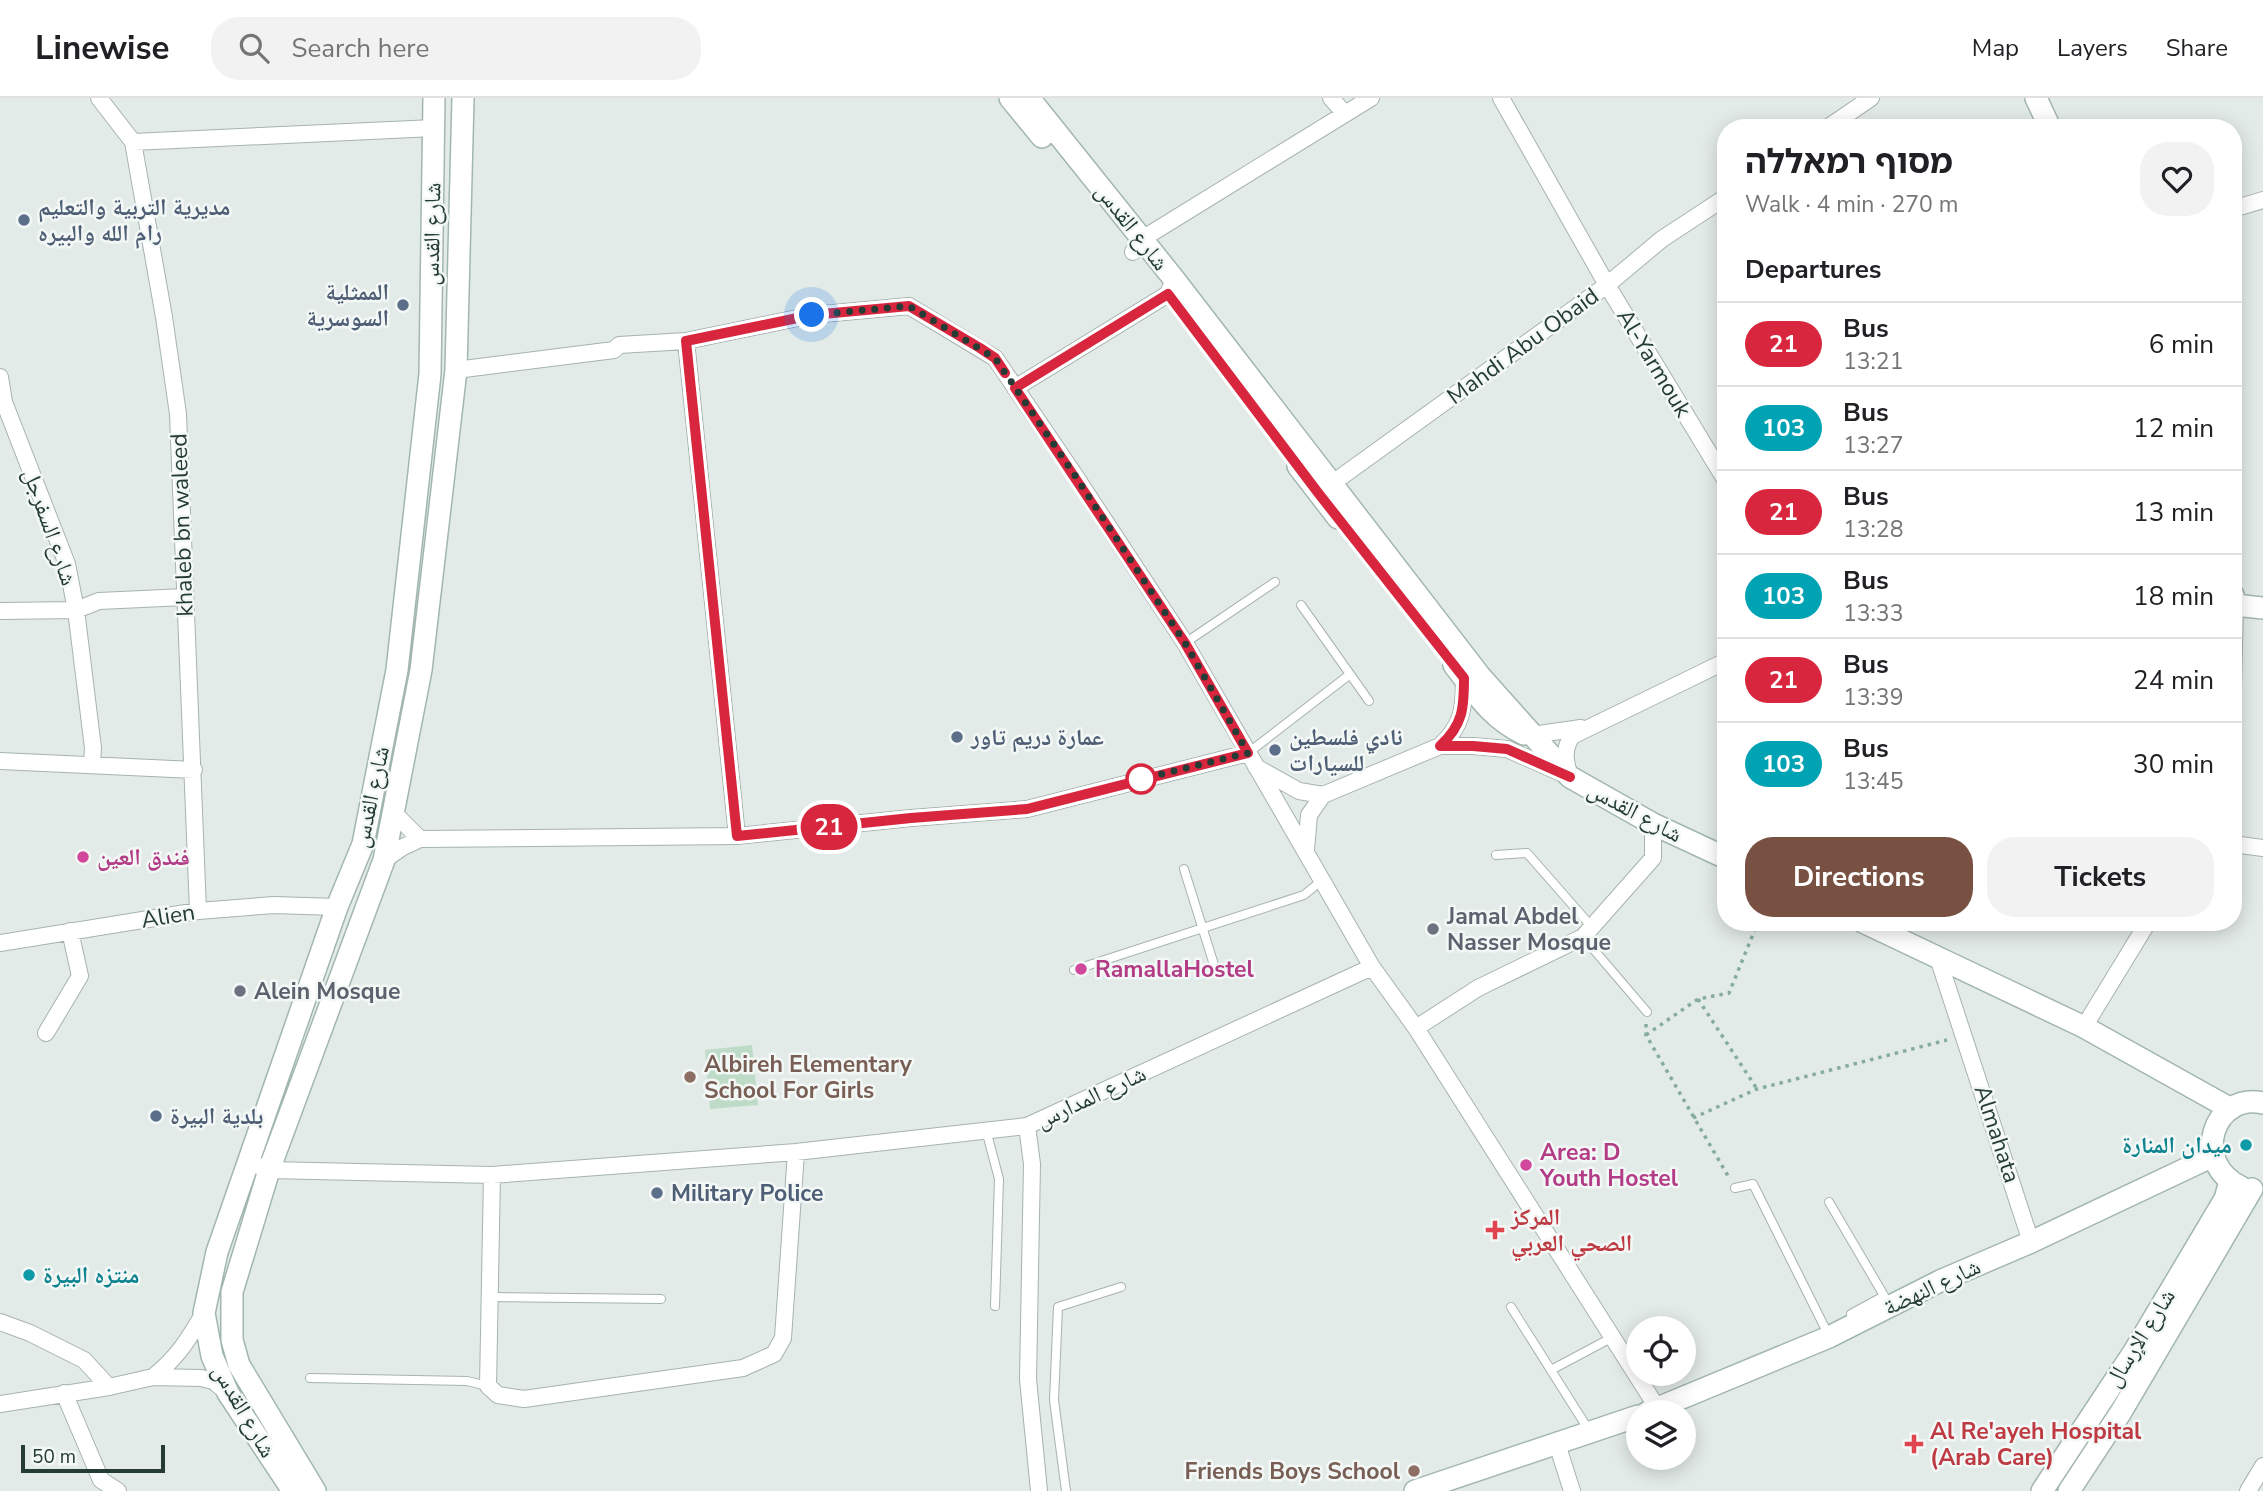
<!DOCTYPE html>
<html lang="en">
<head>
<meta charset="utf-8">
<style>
	:root { --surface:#fff; --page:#f2f2f2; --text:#202124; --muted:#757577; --line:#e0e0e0; --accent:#795142 }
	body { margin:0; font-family:"Nunito Sans","Noto Naskh Arabic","Noto Sans Hebrew",sans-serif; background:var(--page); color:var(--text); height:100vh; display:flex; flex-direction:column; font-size:26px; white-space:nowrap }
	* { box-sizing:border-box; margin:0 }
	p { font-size:23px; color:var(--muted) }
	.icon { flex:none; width:38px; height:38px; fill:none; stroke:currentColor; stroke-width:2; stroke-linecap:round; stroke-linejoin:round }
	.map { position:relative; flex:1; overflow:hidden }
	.details { position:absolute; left:1717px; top:21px; width:525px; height:812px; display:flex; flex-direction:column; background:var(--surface); border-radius:28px; box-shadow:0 4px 18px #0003 }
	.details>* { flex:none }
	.badge { padding:0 14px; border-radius:23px; font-size:24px; line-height:46px }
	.buttons { position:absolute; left:1626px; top:1218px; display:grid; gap:14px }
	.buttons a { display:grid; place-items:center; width:70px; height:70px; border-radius:50%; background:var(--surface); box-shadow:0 4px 18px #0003; font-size:35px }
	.scale { position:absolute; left:21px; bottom:18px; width:144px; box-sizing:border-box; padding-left:7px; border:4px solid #243b36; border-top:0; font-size:19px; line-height:24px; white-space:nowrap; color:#243b36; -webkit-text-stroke:5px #f3f8f6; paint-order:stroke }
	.you { position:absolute; width:35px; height:35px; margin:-18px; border:5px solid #fff; border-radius:50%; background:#1a73e8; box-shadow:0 0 0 10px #1a73e833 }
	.map>.badge { position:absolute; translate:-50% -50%; box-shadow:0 0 0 4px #fff }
	h2 { padding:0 28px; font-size:26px; line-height:63px }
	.round { display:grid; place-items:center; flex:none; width:74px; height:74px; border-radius:28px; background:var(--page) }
	.summary { display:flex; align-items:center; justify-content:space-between; height:119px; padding:0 28px }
	h1 { font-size:33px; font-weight:700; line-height:52px }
	.cta { display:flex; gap:14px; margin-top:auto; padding:14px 28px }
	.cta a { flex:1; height:80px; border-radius:28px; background:var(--accent); color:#fff; font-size:28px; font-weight:700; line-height:80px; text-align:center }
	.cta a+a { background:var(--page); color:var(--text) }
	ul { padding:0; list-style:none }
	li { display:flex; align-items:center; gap:21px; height:84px; padding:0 28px; border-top:2px solid var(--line) }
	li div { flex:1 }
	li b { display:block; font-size:26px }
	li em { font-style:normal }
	li .badge { min-width:77px; font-weight:700; text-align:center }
	header { display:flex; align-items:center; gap:42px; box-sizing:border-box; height:98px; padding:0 35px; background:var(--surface); border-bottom:2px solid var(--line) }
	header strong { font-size:33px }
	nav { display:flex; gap:38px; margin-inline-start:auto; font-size:24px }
	.search { width:490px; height:63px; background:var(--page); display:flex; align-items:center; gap:18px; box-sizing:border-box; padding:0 24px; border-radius:28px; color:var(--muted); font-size:26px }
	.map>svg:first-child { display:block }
	.green { fill:#bedbc7 }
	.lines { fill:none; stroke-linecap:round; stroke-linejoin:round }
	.lane-casing { stroke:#a6b3af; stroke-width:10 }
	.street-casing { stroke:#a6b3af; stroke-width:18 }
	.secondary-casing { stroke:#a2b6b0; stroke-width:24 }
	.path { stroke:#86aca2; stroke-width:3.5; stroke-dasharray:3.5 5; stroke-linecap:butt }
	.lane { stroke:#fff; stroke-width:8 }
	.street { stroke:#fff; stroke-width:16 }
	.secondary { stroke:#fff; stroke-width:21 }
	.line-casing { stroke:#fff; stroke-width:16 }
	.line { stroke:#d7263d; stroke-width:10 }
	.walk { stroke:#243b36; stroke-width:7; stroke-dasharray:0 12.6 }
	.service-dot { fill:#5c6f8a; stroke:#f3f8f6; stroke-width:2.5 }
	.stop-dot { fill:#fff; stroke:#d7263d; stroke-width:3.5 }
	.hotel-dot { fill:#d1479c; stroke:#f3f8f6; stroke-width:2.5 }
	.worship-dot { fill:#6b7280; stroke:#f3f8f6; stroke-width:2.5 }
	.education-dot { fill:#8d6e63; stroke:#f3f8f6; stroke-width:2.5 }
	.culture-dot { fill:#0f9aa8; stroke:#f3f8f6; stroke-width:2.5 }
	.health-dot { fill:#e0444e; stroke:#f3f8f6; stroke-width:2.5 }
	.labels { text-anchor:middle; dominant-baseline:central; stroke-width:5; stroke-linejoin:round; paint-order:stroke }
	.service-label { font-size:23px; font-weight:bold; fill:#4e5e75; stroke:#f3f8f6; text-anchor:start }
	.street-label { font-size:23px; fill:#243b36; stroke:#f3f8f6 }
	.hotel-label { font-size:23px; font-weight:bold; fill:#b23c85; stroke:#f3f8f6; text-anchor:start }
	.worship-label { font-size:23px; font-weight:bold; fill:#5b616d; stroke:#f3f8f6; text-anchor:start }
	.education-label { font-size:23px; font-weight:bold; fill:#785e54; stroke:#f3f8f6; text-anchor:start }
	.culture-label { font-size:23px; font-weight:bold; fill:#0d838f; stroke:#f3f8f6; text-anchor:end }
	.health-label { font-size:23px; font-weight:bold; fill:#be3a42; stroke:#f3f8f6; text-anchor:start }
</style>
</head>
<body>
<header>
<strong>Linewise</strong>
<div class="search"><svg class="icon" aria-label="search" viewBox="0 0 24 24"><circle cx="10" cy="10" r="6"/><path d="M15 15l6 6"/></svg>Search here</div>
<nav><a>Map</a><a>Layers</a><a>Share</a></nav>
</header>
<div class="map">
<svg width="2263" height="1393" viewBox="0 0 2263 1393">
	<rect width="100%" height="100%" fill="#e3ebe8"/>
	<path class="green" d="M 752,947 L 758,1007 L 710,1011 L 705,952 Z"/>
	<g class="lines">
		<g class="lane-casing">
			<path id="lane" d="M 1301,507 L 1369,603
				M 1185,545 L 1275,484
				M 1248,655 L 1349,577
				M 1496,757 L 1527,755 L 1591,828
				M 1184,771 L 1215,870
				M 1583,839 L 1647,914
				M 1074,872 L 1304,797 L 1321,783
				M 986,1032 L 999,1081 L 995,1208
				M 1735,1090 L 1753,1086 L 1828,1236
				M 1829,1104 L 1886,1201
				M 488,1199 L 661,1201
				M 1511,1209 L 1590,1334
				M 1851,1216 L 1884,1198
				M 1551,1272 L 1613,1239
				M 310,1280 L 467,1283 L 488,1288
				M 1066,1393 L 1054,1302 L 1058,1209 L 1121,1189"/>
		</g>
		<g class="street-casing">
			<path id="street" d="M 99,0 L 133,44 L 164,219 L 178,316 L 198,813
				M 1331,0 L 1345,16
				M 1501,0 L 1607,187 L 1726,383
				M 1827,30 L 1871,0
				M 133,44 L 434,30
				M 2233,111 L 2263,102
				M 1133,154 L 1142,141 L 1371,0
				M 686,243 L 737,738
				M 456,272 L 614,252 L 619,247 L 686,243 L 812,217 L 909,208 L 995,260 L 1074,376 L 1185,545 L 1372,869 L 1416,930 L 1658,1311
				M 0,279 L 4,304 L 67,466 L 76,512 L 93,650 L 92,667
				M 1015,290 L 1168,196 L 1174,181
				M 1323,392 L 1607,187 L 1662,141 L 1726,99
				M 0,513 L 76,512 L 99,503 L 185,499
				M 2233,592 L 2235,507
				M 1532,637 L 1581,630
				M 1440,648 L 1473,648 L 1507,651 L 1568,678
				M 0,663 L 194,672
				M 1256,669 L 1299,693 L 1323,697
				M 1569,676 C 1565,661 1563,652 1572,638 L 1726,563
				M 394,715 L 420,741
				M 2233,746 L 2263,750
				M 1306,752 L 1309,717 L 1323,697 L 1440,648 C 1463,627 1464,610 1464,580
				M 384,762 L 403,749 L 420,741 L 737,738 L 911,720 L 1027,711 L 1248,655
				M 0,845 L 198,813 L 274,807 L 337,809
				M 1938,860 L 2031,1144
				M 2084,929 L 2148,824
				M 1416,930 L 1478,890 L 1583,839 L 1653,760 L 1653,726
				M 46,935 L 80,878 L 70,833
				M 259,1068 L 269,1072 L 492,1077 L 796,1054 L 1027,1028
				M 492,1077 L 488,1288 L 498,1297 L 524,1301 L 743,1270 L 774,1256 L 783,1240 L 796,1054
				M 0,1224 L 30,1235 L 84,1262 L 109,1289
				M 153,1279 C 178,1259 188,1242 204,1215
				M 64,1295 L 101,1382 L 118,1393
				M 0,1306 L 109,1289 L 153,1279 L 201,1280 L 213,1283 L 228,1295
				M 1557,1346 L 1572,1393
				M 1039,1393 L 1028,1281 L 1032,1066 L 1027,1028 L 1372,869
				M 2248,1393 L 2263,1368"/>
		</g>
		<g class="secondary-casing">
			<path id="secondary" d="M 1010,0 L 1042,39
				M 1029,0 L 1174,181 L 1480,578 L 1570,679 L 1653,726 L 1726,760
				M 2036,0 L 2050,30
				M 1298,368 L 1338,420
				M 2233,497 L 2235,507 L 2263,510
				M 1454,567 C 1475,594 1491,621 1524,636
				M 1863,824 L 2084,929 L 2231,1011
				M 2241,1089 C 2190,1065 2213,994 2263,1005
				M 1648,1314 L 1829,1239 L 1940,1183 L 2031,1144 L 2213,1058
				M 293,1393 L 228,1295 L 212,1258 L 204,1215 L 217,1154 L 337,809 L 363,746 L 397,572 L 430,276 L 434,0
				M 315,1393 L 239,1267 L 232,1242 L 232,1194 L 269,1072 L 384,762 L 421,572 L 456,272 L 463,0
				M 1415,1393 L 1638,1318
				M 2042,1393 L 2135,1252 L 2225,1101 L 2230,1083
				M 2069,1393 L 2121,1314 L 2252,1091"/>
		</g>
		<path class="path" d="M 1698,901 L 1757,991
			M 1646,926 L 1646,937 L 1728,1078
			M 1646,937 L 1698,901 L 1729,895 L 1758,824
			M 1693,1020 L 1757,991 L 1947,942"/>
		<use href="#lane" class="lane"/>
		<use href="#street" class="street"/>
		<use href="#secondary" class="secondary"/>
	</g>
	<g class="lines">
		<g class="line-casing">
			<path id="line" d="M 1005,275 L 995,260 L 980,250 L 909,208 L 812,217 L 686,243 L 737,738 L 911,720 L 1027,711 L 1248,655 L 1185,545 L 1015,290 L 1168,196 L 1319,396 L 1464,580 C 1464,610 1463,627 1440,648 L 1473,648 L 1507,651 L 1570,679"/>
		</g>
		<use href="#line" class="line"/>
		<path class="walk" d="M 812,217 L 909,208 L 995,260 L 1074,376 L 1185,545 L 1248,655 L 1141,681"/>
	</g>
	<g class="service-dot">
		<circle cx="24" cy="122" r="7"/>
		<circle cx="403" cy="207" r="7"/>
		<circle cx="957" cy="639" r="7"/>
		<circle cx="1275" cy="652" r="7"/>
		<circle cx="156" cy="1018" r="7"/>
		<circle cx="657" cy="1095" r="7"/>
	</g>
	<circle class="stop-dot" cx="1141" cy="681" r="14"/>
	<g class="hotel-dot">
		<circle cx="83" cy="759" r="7"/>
		<circle cx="1081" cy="871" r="7"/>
		<circle cx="1526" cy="1067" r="7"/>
	</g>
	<g class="worship-dot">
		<circle cx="1433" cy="831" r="7"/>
		<circle cx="240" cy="893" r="7"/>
	</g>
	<g class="education-dot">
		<circle cx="690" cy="979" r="7"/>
		<circle cx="1414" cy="1373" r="7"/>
	</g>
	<g class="culture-dot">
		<circle cx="2246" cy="1047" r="7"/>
		<circle cx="29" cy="1177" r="7"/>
	</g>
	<g class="health-dot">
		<path d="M1491.5 1121.5h7v7h7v7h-7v7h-7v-7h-7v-7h7z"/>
		<path d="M1910.5 1335.5h7v7h7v7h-7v7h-7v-7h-7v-7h7z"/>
	</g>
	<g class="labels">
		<g class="service-label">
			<text x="38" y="109">مديرية التربية والتعليم<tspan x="38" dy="26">رام الله والبيره</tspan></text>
			<text x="389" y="194" text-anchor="end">الممثلية<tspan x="389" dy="26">السوسرية</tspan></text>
			<text x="971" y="639">عمارة دريم تاور</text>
			<text x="1289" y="639">نادي فلسطين<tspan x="1289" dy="26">للسيارات</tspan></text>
			<text x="170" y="1018">بلدية البيرة</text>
			<text x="671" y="1095">Military Police</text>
		</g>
		<g class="street-label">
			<text transform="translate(1132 129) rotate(52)">شارع القدس</text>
			<text transform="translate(432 136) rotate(-89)">شارع القدس</text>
			<text transform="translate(1523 248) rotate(-36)">Mahdi Abu Obaid</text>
			<text transform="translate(1654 265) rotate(59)">Al-Yarmouk</text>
			<text transform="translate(182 427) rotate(-92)">khaleb bn waleed</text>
			<text transform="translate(50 429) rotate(71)">شارع السفرجل</text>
			<text transform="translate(371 699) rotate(-78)">شارع القدس</text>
			<text transform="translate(1635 714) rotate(28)">شارع القدس</text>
			<text transform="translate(168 818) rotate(-9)">Alien</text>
			<text transform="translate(1091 999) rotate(-25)">شارع المدارس</text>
			<text transform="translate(1997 1036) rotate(72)">Almahata</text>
			<text transform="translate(1932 1189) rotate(-25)">شارع النهضة</text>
			<text transform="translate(2140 1240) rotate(-58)">شارع الإرسال</text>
			<text transform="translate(244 1313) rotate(60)">شارع القدس</text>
		</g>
		<g class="hotel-label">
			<text x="97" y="759">فندق العين</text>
			<text x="1095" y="871">RamallaHostel</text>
			<text x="1540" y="1054">Area: D<tspan x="1540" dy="26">Youth Hostel</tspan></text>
		</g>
		<g class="worship-label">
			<text x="1447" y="818">Jamal Abdel<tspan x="1447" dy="26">Nasser Mosque</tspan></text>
			<text x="254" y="893">Alein Mosque</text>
		</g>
		<g class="education-label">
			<text x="704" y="966">Albireh Elementary<tspan x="704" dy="26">School For Girls</tspan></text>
			<text x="1400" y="1373" text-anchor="end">Friends Boys School</text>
		</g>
		<g class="culture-label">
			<text x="2232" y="1047">ميدان المنارة</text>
			<text x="43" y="1177" text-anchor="start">منتزه البيرة</text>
		</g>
		<g class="health-label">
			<text x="1511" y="1119">المركز<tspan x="1511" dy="26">الصحي العربي</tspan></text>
			<text x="1930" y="1333">Al Re'ayeh Hospital<tspan x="1930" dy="26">(Arab Care)</tspan></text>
		</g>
	</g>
</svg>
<div class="buttons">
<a><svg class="icon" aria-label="locate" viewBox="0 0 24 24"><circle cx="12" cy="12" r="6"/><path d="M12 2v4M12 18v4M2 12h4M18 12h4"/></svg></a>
<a><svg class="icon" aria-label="layers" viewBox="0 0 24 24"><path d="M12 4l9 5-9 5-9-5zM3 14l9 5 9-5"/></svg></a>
</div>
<div class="scale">50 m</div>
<div class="you" style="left:812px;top:217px"></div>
<b class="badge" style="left:829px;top:729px;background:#d7263d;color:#fff">21</b>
<section class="details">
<div class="summary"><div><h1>מסוף רמאללה</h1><p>Walk · 4 min · 270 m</p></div><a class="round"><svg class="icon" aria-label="heart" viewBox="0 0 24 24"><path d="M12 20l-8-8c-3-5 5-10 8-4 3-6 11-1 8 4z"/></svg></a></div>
<h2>Departures</h2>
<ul>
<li><span class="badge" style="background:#d7263d;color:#fff">21</span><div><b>Bus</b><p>13:21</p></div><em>6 min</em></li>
<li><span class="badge" style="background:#00a3b4;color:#fff">103</span><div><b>Bus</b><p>13:27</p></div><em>12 min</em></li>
<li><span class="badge" style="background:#d7263d;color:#fff">21</span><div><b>Bus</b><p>13:28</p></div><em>13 min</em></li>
<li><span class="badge" style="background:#00a3b4;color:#fff">103</span><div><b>Bus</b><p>13:33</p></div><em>18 min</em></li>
<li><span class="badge" style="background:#d7263d;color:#fff">21</span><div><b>Bus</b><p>13:39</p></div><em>24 min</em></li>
<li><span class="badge" style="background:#00a3b4;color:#fff">103</span><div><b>Bus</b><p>13:45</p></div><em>30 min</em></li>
</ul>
<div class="cta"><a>Directions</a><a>Tickets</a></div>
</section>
</div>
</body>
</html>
